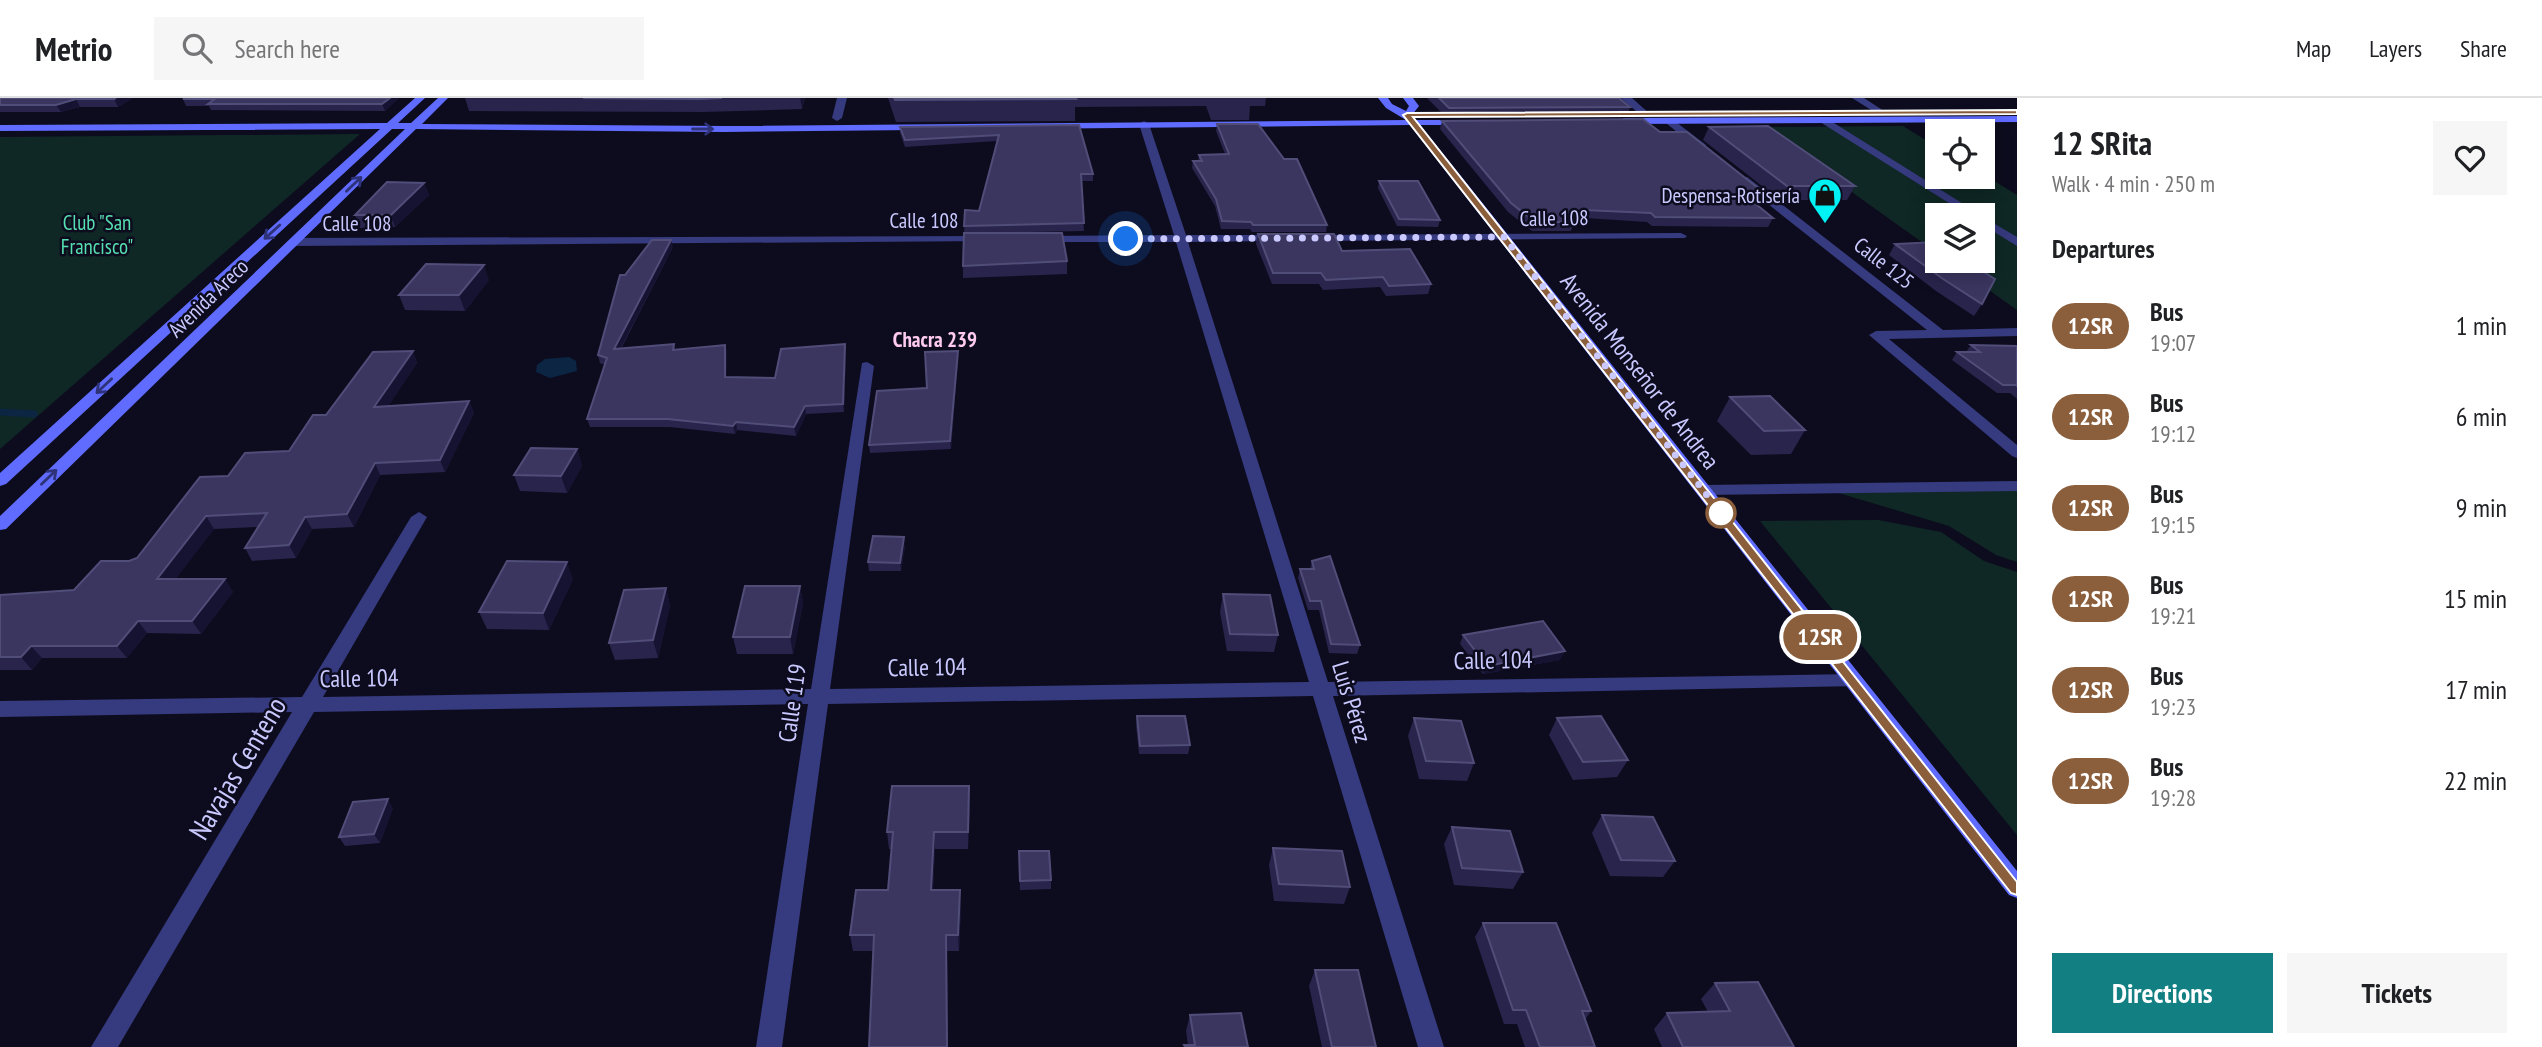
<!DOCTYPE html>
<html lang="en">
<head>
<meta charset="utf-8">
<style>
	:root { --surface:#fff; --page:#f6f6f6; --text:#202124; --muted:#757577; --line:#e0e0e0; --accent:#127f82 }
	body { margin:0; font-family:"PT Sans Narrow",sans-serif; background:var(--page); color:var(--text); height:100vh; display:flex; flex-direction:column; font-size:26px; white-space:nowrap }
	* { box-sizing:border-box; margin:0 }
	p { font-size:23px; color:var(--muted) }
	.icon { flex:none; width:38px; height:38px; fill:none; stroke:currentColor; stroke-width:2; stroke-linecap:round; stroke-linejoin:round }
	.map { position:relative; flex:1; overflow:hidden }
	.side { display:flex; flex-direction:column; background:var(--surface); width:525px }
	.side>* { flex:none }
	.badge { padding:0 14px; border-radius:23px; font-size:24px; line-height:46px }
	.fabs { position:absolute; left:1925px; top:21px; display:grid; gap:14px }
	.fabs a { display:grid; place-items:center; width:70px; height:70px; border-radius:0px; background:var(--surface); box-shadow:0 4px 18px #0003; font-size:35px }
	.you { position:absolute; width:35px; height:35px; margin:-18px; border:5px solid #fff; border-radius:50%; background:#1a73e8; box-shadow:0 0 0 10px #1a73e833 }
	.map>.badge { position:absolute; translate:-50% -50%; box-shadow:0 0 0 4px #fff }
	h2 { padding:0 35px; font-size:26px; line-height:63px }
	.round { display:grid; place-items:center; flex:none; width:74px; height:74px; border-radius:0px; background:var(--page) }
	.summary { display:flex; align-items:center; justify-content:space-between; height:119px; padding:0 35px }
	h1 { font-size:33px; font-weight:700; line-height:52px }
	.action { display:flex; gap:14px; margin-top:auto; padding:14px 35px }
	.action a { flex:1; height:80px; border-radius:0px; background:var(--accent); color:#fff; font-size:28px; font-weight:700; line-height:80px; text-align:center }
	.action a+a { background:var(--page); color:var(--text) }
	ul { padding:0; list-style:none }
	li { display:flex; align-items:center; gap:21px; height:91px; padding:0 35px }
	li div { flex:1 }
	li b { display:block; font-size:26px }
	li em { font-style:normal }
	li .badge { min-width:77px; font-weight:700; text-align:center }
	header { display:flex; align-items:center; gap:42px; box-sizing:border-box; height:98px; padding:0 35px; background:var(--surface); border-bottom:2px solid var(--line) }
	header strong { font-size:33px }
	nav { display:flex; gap:38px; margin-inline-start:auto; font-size:24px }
	.search { width:490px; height:63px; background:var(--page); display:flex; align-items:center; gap:18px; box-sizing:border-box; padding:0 24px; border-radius:0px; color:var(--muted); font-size:26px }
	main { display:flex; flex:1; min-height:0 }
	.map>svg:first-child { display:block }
	.green { fill:#0f2825 }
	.water { fill:#0b2543 }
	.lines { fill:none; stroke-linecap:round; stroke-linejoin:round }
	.stream { stroke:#0b2543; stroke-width:7 }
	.street { fill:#363a7e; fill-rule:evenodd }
	.secondary { fill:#606bff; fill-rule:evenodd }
	.wall { fill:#28244c }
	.shaded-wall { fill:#161332 }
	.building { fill:#3a3660; stroke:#504d79; stroke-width:2 }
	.oneway { stroke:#2e3278 }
	.line { fill:#8b5e3c; stroke:#fff; stroke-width:2 }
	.walk { stroke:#cac9ff; stroke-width:7; stroke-dasharray:0 12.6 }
	.stop-dot { fill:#fff; stroke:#8b5e3c; stroke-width:3.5 }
	.labels { text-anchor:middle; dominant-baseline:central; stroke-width:5; stroke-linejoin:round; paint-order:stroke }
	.far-poi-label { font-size:21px; fill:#cac9ff; stroke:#0d0c1e; text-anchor:end }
	.far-street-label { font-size:21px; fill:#cac9ff; stroke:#0d0c1e }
	.far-park-label { font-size:21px; fill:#56dfb0; stroke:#0d0c1e }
	.far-neighbourhood-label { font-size:21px; font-weight:bold; fill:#ffcbf1; stroke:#0d0c1e }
	.street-label { font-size:24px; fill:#cac9ff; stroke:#0d0c1e }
	.near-street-label { font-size:28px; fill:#cac9ff; stroke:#0d0c1e }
</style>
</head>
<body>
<header>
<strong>Metrio</strong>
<div class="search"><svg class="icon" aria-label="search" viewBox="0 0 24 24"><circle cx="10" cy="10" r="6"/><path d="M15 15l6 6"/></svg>Search here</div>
<nav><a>Map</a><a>Layers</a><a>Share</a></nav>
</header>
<main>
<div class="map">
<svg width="2017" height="949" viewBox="0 0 2017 949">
	<rect width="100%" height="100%" fill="#0d0c1e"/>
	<path class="green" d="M 1903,28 L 1937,49 L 1937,79 L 1983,79 L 1983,76 L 2017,97 L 2017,212 L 1948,163 L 1983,163 L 1983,117 L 1937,117 L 1937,155 L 1761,29 Z
		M 360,36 L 0,351 L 0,39 Z
		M 2017,392 L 2017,464 L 1996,457 L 1949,428 L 1832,393 Z
		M 1878,422 L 1941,434 L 1984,463 L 2017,474 L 2017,737 L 1760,423 Z"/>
	<path class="water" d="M 569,259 L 576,263 L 577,273 L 550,280 L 536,274 L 537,267 L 545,261 Z"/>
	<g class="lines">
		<path class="stream" d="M 0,314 L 34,316"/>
		<path class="street" d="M 837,0 L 847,0 L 842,20 L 837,23 L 832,20 Z
			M 1621,0 L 1632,0 L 1651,17 L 1643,19 Z
			M 1852,0 L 1864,0 L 1884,13 L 1876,15 Z
			M 1820,20 L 1826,20 L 1981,117 L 1968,117 L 1820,24 Z
			M 1666,21 L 1672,21 L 1706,47 L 1706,51 L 1698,51 L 1666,25 Z
			M 1144,23 L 1149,26 L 1186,137 L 1280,137 L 1286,140 L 1280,143 L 1188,144 L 1328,584 L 1854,576 L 1861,578 L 1864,583 L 1861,588 L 1333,598 L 1444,949 L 1418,949 L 1313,598 L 828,606 L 782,949 L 756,949 L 808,606 L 314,614 L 118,949 L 91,949 L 292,614 L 0,619 L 0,603 L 302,599 L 411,419 L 419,414 L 427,419 L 323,599 L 811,591 L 862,265 L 867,264 L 874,268 L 830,591 L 1309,584 L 1176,144 L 1039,144 L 1033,141 L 1039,138 L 1174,137 L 1139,26 Z
			M 1739,79 L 1747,79 L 1943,232 L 2017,230 L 2017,238 L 1889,241 L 2017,347 L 2017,360 L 2012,358 L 1869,237 L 1876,233 L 1927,232 L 1739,83 Z
			M 1983,119 L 2017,139 L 2017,148 L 1983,127 Z
			M 1681,135 L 1687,138 L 1685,140 L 1312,143 L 1306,140 L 1312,137 Z
			M 986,138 L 990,139 L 990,143 L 293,148 L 287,144 L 293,140 Z
			M 2017,383 L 2017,393 L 1703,397 L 1695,392 L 1703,387 Z"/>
		<path class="secondary" d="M 415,0 L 425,0 L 398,25 L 411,25 L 438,0 L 448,0 L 422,26 L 724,28 L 1406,22 L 1386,10 L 1378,0 L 1388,0 L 1392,6 L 1406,13 L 1409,8 L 1403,0 L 1413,0 L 1419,8 L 1412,17 L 1416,22 L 1466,22 L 1468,24 L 1463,27 L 1420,27 L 2017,773 L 2017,800 L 2009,797 L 1410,27 L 724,34 L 416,31 L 6,431 L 0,432 L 0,418 L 405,31 L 392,31 L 6,386 L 0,388 L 0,375 L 380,31 L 0,33 L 0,27 L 387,25 Z
			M 2017,18 L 2017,24 L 1624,26 L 1619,23 L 1624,20 Z"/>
	</g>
	<path class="wall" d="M 0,0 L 133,0 L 118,9 L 80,9 L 61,14 L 0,14 Z
		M 399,0 L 385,13 L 211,12 L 209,8 L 186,8 L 183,1 Z
		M 465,0 L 805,0 L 802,11 L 703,14 L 469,13 Z
		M 888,0 L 1266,0 L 1265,8 L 1250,8 L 1249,22 L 1211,22 L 1206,8 L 1075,9 L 1075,23 L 896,24 Z
		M 1427,0 L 1619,0 L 1630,9 L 1627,19 L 1447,20 Z
		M 1442,23 L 1660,34 L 1763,94 L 1759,102 L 1751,102 L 1773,120 L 1768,129 L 1652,128 L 1647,124 L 1585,120 L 1583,125 L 1574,124 L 1571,133 L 1532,133 L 1508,114 L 1440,31 Z
		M 1217,26 L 1327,127 L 1326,134 L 1252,134 L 1250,131 L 1221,131 L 1215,108 L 1192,70 L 1193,63 L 1198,63 L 1199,57 L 1225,56 L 1216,33 Z
		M 1079,27 L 1093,76 L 1093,83 L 1081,83 L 1084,133 L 964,135 L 965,112 L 979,113 L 997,43 L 905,49 L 900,35 L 900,29 Z
		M 1709,29 L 1855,88 L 1847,102 L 1780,102 L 1703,42 Z
		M 1379,83 L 1440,122 L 1438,129 L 1397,128 L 1378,90 Z
		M 424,85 L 429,97 L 395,129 L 360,130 L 355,117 Z
		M 1258,136 L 1342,153 L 1431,186 L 1428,196 L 1386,198 L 1380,189 L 1323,192 L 1319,186 L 1272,186 L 1256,146 Z
		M 1895,146 L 1982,206 L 1974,218 L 1936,193 L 1889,157 Z
		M 673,149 L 621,251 L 674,246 L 675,251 L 725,247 L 727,255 L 726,279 L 775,280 L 845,246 L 846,254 L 844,314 L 806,316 L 796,338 L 737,332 L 735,336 L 670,329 L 590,329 L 587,321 L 605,267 L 600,265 L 598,257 L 625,177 Z
		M 1067,163 L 1067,176 L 963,180 L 963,168 Z
		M 489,182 L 465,213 L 405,212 L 399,197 Z
		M 1971,247 L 2017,248 L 2017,301 L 2010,295 L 1997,295 L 1952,262 L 1957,254 L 1966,254 Z
		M 413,253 L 417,265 L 388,308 L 469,303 L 474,315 L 445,374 L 380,377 L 354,429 L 312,431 L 296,460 L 252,463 L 245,450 L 258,429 L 214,431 L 175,481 L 225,481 L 233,494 L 201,536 L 147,535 L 127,560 L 42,560 L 32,572 L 0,572 L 0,497 L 74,492 L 129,463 L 137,460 L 228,378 L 289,353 L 326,317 Z
		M 958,261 L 951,351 L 870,355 L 869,347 Z
		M 1730,299 L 1805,332 L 1791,356 L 1751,357 L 1717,323 Z
		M 577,351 L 582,368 L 567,395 L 520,393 L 514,377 Z
		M 905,448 L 901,473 L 869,473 L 868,464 Z
		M 1312,463 L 1360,547 L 1357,556 L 1329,555 L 1319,512 L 1308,512 L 1298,480 L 1300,471 L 1310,471 Z
		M 573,481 L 549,532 L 487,531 L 479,514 Z
		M 800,488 L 803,505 L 793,556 L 737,556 L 733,539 Z
		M 666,490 L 670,508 L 658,560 L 615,562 L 609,545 Z
		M 1223,496 L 1278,537 L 1274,554 L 1227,553 L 1220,514 Z
		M 1463,537 L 1560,562 L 1483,576 L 1460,546 Z
		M 1137,618 L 1190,647 L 1188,656 L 1139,656 L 1136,627 Z
		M 1414,620 L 1474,665 L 1467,683 L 1419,681 L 1408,638 Z
		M 1557,620 L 1628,662 L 1617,679 L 1573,682 L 1549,637 Z
		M 970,704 L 968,751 L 935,751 L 933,792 L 961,808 L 959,853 L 947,853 L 948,949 L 869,949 L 873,853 L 853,853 L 850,837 L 888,792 L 891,751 L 889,751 L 887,734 Z
		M 393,710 L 380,745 L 345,748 L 339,739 Z
		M 1602,717 L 1675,763 L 1663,779 L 1610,778 L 1592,735 Z
		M 1452,729 L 1523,774 L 1513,791 L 1454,787 L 1444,746 Z
		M 1273,750 L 1350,789 L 1344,806 L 1274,803 L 1269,767 Z
		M 1019,753 L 1051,782 L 1051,791 L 1020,792 Z
		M 1483,825 L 1591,913 L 1585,922 L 1595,949 L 1525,949 L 1517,926 L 1504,926 L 1475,839 Z
		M 1315,872 L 1376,949 L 1322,949 L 1309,888 Z
		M 1715,885 L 1794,949 L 1662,949 L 1654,931 L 1667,915 L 1708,914 L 1701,901 Z
		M 1190,917 L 1248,949 L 1184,949 L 1184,947 L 1188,947 L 1186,933 Z"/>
	<path class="shaded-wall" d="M 116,0 L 133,0 L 118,9 L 114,1 Z
		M 390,0 L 399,0 L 385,13 L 382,6 Z
		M 800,0 L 805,0 L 802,11 Z
		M 76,1 L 80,9 L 61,14 L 56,7 Z
		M 424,85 L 429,97 L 395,129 L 391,117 Z
		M 671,142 L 673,149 L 616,259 L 614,251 Z
		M 484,167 L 489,182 L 465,213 L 459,197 Z
		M 845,246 L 846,254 L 844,314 L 843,306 Z
		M 725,247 L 727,255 L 726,287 L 725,279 Z
		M 413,253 L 417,265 L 380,321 L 374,309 Z
		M 958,253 L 958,261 L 951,351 L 950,343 Z
		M 469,303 L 474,315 L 445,374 L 440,362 Z
		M 805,308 L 806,316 L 796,338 L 794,329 Z
		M 736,324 L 737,332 L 735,336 L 733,328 Z
		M 577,351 L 582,368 L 567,395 L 561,378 Z
		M 375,365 L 380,377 L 354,429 L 347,416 Z
		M 206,418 L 214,431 L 166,494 L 157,481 Z
		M 305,419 L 312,431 L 296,460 L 289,447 Z
		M 904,439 L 905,448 L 901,473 L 900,465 Z
		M 567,464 L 573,481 L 549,532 L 543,515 Z
		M 225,481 L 233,494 L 201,536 L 192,523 Z
		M 800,488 L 803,505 L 793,556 L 790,539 Z
		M 666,490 L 670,508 L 658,560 L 653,542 Z
		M 138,523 L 147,535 L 127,560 L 117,548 Z
		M 31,548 L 42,560 L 32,572 L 21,559 Z
		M 1565,553 L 1560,562 L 1483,576 L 1487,568 Z
		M 969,688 L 970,704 L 968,751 L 968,734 Z
		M 388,701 L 393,710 L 380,745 L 374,736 Z
		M 934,734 L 935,751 L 932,808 L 931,792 Z
		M 960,792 L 961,808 L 959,853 L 958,837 Z
		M 946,837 L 947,853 L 948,949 L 947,949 Z"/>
	<path class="building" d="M 0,0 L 116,0 L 114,1 L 76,1 L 56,7 L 0,7 Z
		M 185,0 L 390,0 L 382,6 L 208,6 L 215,1 L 183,1 Z
		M 583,0 L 722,0 L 700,1 Z
		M 894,0 L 1075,0 L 1076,1 L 895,2 Z
		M 1439,0 L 1619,0 L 1630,9 L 1449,10 Z
		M 1643,21 L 1660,34 L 1687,34 L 1763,94 L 1741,94 L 1773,120 L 1655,119 L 1651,115 L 1584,112 L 1587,116 L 1567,115 L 1574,124 L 1535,124 L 1511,105 L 1442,23 Z
		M 1217,26 L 1258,26 L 1284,61 L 1297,61 L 1327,127 L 1253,127 L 1251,124 L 1222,123 L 1216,101 L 1193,63 L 1202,63 L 1199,57 L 1229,56 Z
		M 1079,27 L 1093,76 L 1081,76 L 1084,125 L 964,128 L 965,112 L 979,113 L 999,37 L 905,42 L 900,29 Z
		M 1768,28 L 1855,88 L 1787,88 L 1709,29 Z
		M 1379,83 L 1418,83 L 1440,122 L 1399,121 Z
		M 387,84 L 424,85 L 391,117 L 355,117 Z
		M 964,135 L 1062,135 L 1067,163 L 963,168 Z
		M 1258,136 L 1334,136 L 1342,153 L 1410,151 L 1431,186 L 1389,188 L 1383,179 L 1326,182 L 1321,175 L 1273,175 Z
		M 652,142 L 671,142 L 614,251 L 674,246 L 673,252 L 725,247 L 725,279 L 775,280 L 781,251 L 845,246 L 843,306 L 805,308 L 794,329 L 736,324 L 733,328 L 668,321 L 587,321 L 607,260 L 598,257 L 620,177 L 625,177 Z
		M 1937,144 L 1937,163 L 1966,163 L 1995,181 L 1982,206 L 1943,181 L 1895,146 Z
		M 426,166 L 484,167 L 459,197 L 399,197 Z
		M 1971,247 L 2017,248 L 2017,288 L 2016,287 L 2003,287 L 1957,254 L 1980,254 Z
		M 413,253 L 374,309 L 469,303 L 440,362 L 375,365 L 347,416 L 305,419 L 289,447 L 245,450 L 267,415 L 206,418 L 157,481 L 225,481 L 192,523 L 138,523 L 117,548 L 31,548 L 21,559 L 0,559 L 0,497 L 74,492 L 101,463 L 129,463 L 137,460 L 200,379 L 228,378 L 245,355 L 289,353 L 313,317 L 326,317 L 373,254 Z
		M 958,253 L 950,343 L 869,347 L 877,293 L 927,290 L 925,254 Z
		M 1770,298 L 1805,332 L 1764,333 L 1730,299 Z
		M 531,350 L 577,351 L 561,378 L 514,377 Z
		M 873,438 L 904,439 L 900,465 L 868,464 Z
		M 1330,458 L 1360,547 L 1331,546 L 1321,503 L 1310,503 L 1300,471 L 1314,471 L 1312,463 Z
		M 507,463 L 567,464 L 543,515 L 479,514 Z
		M 745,488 L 800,488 L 790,539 L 733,539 Z
		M 666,490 L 653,542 L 609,545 L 624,492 Z
		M 1223,496 L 1270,497 L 1278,537 L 1230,536 Z
		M 1543,523 L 1565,553 L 1487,568 L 1463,537 Z
		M 1137,618 L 1185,618 L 1190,647 L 1140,648 Z
		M 1601,618 L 1628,662 L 1583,664 L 1557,620 Z
		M 1414,620 L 1461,623 L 1474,665 L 1426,663 Z
		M 892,688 L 969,688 L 968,734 L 934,734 L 931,792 L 960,792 L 958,837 L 946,837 L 947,949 L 869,949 L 874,837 L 850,837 L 856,792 L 888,792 L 893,734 L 887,734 Z
		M 388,701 L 374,736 L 339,739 L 353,704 Z
		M 1602,717 L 1653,719 L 1675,763 L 1621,762 Z
		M 1452,729 L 1510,733 L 1523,774 L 1462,770 Z
		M 1273,750 L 1342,753 L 1350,789 L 1279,786 Z
		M 1019,753 L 1049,753 L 1051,782 L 1020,783 Z
		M 1483,825 L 1556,825 L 1591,913 L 1582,913 L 1595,949 L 1540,949 L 1526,912 L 1513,912 Z
		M 1315,872 L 1358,872 L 1376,949 L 1332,949 Z
		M 1758,884 L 1794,949 L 1683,949 L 1667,915 L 1730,913 L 1715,885 Z
		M 1241,915 L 1248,949 L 1185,949 L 1184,947 L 1195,947 L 1190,917 Z"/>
	<defs><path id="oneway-shaft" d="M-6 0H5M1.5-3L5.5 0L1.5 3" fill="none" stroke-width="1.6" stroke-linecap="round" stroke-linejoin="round" transform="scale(1.75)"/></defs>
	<g class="oneway">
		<use href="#oneway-shaft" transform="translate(703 31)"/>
		<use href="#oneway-shaft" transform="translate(354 86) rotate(-44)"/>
		<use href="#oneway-shaft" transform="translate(272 134) rotate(138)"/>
		<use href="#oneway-shaft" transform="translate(104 288) rotate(137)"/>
		<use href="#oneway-shaft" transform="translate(49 379) rotate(-44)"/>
	</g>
	<path class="line" d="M 2017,12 L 2017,16 L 1413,19 L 2017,784 L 2017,797 L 2011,795 L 1403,17 L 1407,15 Z"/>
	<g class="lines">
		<path class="walk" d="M 1126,141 L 1504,139 L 1721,415"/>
	</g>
	<defs>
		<g id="shop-pin" transform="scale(1.75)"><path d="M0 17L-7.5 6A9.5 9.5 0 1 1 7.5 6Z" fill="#00f2f4" stroke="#0d0c1e"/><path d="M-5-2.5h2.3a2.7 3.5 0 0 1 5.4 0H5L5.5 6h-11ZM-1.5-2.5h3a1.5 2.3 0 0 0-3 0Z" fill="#111"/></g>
	</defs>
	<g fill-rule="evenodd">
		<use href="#shop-pin" x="1825" y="97"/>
	</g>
	<circle class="stop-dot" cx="1721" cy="415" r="14"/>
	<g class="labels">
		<g class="far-poi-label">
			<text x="1800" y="97">Despensa-Rotisería</text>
		</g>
		<g class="far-street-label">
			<text transform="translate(1554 120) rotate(-1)">Calle 108</text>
			<text x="924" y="122">Calle 108</text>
			<text x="357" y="125">Calle 108</text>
			<text transform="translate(1884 165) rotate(38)">Calle 125</text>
			<text transform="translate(208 200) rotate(-44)">Avenida Areco</text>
		</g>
		<g class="far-park-label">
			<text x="97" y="124">Club "San<tspan x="97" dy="24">Francisco"</tspan></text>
		</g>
		<g class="far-neighbourhood-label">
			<text x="935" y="241">Chacra 239</text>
		</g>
		<g class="street-label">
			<text transform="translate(1640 273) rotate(52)">Avenida Monseñor de Andrea</text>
			<text transform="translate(1493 562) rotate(-1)">Calle 104</text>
			<text transform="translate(927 569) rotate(-1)">Calle 104</text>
			<text transform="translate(359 580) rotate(-1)">Calle 104</text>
			<text transform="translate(1352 604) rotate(73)">Luis Pérez</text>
			<text transform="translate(792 605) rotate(-82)">Calle 119</text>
		</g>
		<g class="near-street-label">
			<text transform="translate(237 670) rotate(-59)">Navajas Centeno</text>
		</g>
	</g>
</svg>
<div class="fabs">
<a><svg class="icon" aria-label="locate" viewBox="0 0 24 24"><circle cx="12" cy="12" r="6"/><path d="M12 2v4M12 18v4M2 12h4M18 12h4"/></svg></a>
<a><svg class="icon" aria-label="layers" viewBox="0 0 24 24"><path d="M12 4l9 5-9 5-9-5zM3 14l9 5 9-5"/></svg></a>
</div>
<div class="you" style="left:1126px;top:141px"></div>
<b class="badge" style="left:1820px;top:539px;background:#8b5e3c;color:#fff">12SR</b>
</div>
<section class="side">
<div class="summary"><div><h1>12 SRita</h1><p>Walk · 4 min · 250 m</p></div><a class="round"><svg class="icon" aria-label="heart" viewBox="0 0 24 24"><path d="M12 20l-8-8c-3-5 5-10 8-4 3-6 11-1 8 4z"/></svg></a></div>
<h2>Departures</h2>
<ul>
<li><span class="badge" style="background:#8b5e3c;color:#fff">12SR</span><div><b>Bus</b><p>19:07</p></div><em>1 min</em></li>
<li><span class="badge" style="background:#8b5e3c;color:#fff">12SR</span><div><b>Bus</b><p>19:12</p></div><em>6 min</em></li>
<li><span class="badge" style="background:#8b5e3c;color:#fff">12SR</span><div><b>Bus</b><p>19:15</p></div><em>9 min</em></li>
<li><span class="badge" style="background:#8b5e3c;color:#fff">12SR</span><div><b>Bus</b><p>19:21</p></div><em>15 min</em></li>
<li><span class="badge" style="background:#8b5e3c;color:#fff">12SR</span><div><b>Bus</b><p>19:23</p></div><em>17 min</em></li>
<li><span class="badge" style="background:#8b5e3c;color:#fff">12SR</span><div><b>Bus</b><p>19:28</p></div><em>22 min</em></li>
</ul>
<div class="action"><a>Directions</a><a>Tickets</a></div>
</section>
</main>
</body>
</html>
